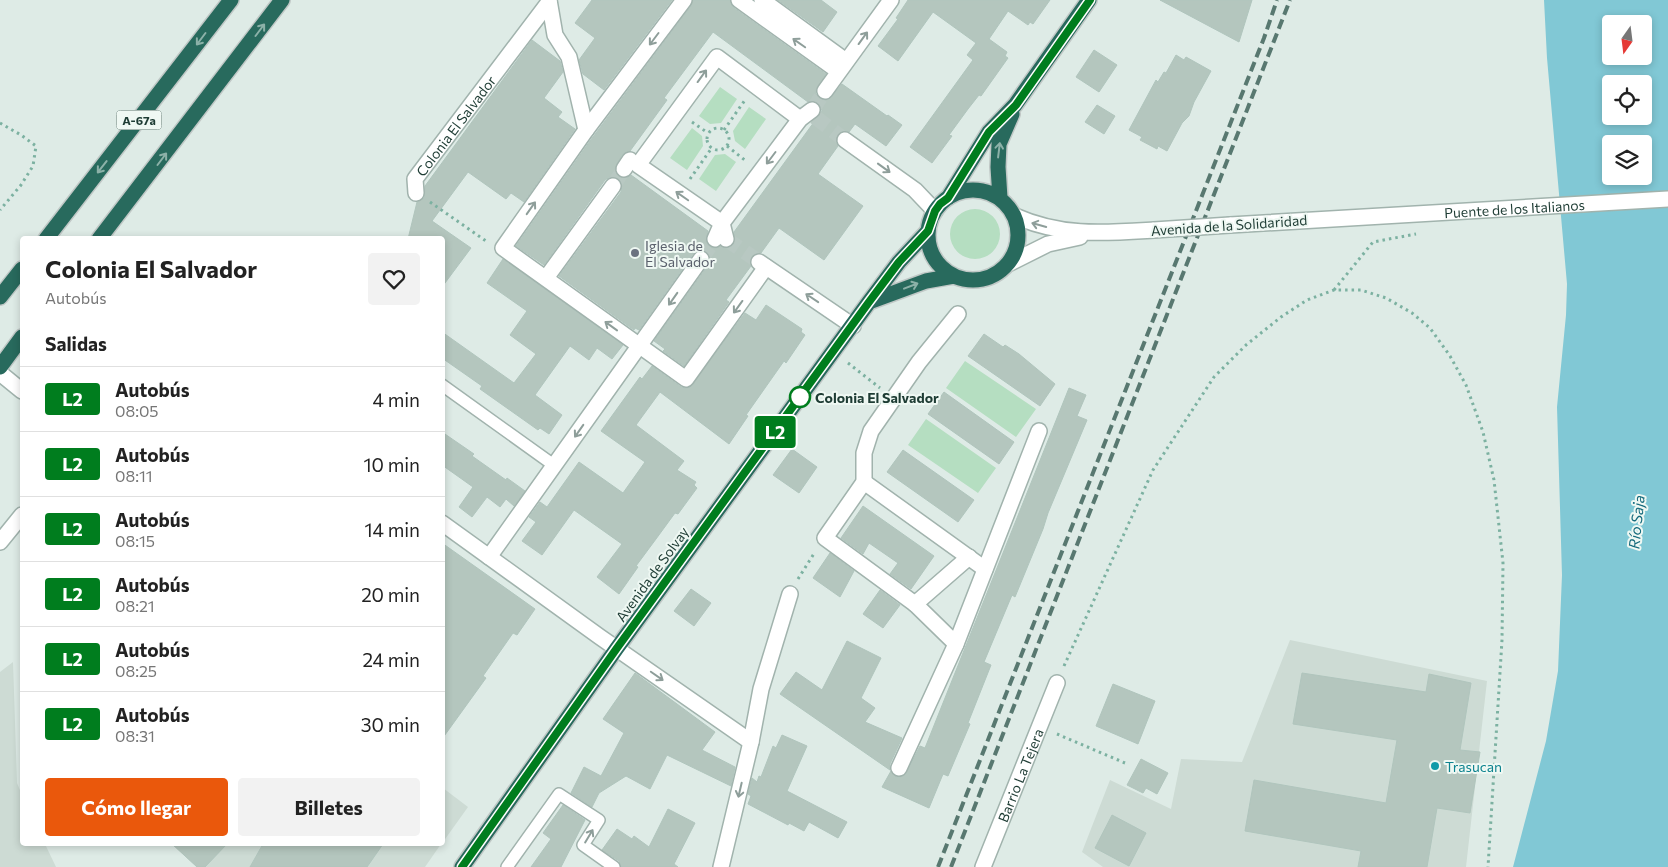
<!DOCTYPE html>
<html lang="es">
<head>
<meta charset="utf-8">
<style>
	:root { --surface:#fff; --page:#f2f2f2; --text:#222; --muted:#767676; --line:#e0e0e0; --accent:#ea580c }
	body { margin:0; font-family:Commissioner,sans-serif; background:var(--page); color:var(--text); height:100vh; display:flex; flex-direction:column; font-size:19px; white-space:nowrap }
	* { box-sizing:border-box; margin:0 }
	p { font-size:16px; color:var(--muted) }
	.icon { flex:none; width:28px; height:28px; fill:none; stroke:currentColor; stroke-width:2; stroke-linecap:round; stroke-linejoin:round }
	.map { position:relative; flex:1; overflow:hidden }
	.side { position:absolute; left:20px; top:236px; width:425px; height:610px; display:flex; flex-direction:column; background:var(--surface); border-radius:5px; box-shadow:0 2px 8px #0003 }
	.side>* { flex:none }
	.badge { padding:0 10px; border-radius:4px; font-size:18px; line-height:32px }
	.needle { width:32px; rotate:194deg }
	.controls { position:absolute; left:1602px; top:15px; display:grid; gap:10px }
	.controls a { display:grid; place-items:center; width:50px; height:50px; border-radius:5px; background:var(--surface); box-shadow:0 2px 8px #0003; font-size:25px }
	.map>.badge { position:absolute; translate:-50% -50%; box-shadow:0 0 0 2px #fff }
	h2 { padding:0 25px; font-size:19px; line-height:45px }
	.round { display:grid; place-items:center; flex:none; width:52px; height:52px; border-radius:5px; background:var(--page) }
	.overview { display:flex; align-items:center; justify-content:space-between; height:85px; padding:0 25px }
	h1 { font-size:24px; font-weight:700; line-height:38px }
	.button { display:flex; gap:10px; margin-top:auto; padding:10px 25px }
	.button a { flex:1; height:58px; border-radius:5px; background:var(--accent); color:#fff; font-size:20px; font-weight:700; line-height:58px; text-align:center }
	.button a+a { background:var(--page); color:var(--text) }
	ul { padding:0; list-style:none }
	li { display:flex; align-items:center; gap:15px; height:65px; padding:0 25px; border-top:1px solid var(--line) }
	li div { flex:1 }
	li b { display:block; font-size:19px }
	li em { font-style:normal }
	li .badge { min-width:55px; font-weight:700; text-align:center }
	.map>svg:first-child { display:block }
	.built { fill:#cddbd4 }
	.green { fill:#b5dec1 }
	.water { fill:#81c8d5; fill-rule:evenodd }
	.building { fill:#b4c6be; stroke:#b0c5bd; fill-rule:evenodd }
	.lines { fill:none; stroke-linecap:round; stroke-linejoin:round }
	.street-tunnel { stroke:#b8c8c2; stroke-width:15; stroke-dasharray:15 8; stroke-linecap:butt }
	.lane-casing { stroke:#a1b3ad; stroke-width:14 }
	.street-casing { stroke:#a1b3ad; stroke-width:18 }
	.highway-casing { stroke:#c0c8c6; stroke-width:18 }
	.path { stroke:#7cb1a1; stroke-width:3; stroke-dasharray:2.5 4; stroke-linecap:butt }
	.lane { stroke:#fff; stroke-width:11 }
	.street { stroke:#fff; stroke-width:15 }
	.highway { stroke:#286a5d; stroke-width:15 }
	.rail { stroke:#587870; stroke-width:4; stroke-dasharray:10 5; stroke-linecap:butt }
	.street-bridge-casing { stroke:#a1b3ad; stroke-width:18; stroke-linecap:butt }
	.street-bridge { stroke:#fff; stroke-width:15 }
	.oneway { stroke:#8cb1a8 }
	.oneway2 { stroke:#8e9e9a }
	.line-casing { stroke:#fff; stroke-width:11 }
	.line { stroke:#007d1e; stroke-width:8 }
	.worship-dot { fill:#6b7280; stroke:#eff8f3; stroke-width:2 }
	.stop-dot { fill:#fff; stroke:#007d1e; stroke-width:2.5 }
	.culture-dot { fill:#0f9aa8; stroke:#eff8f3; stroke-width:2 }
	.labels { text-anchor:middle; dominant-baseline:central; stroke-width:4; stroke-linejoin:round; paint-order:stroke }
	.shield { fill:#eff8f3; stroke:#5d746d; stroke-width:1 }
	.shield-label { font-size:12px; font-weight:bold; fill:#1e3c34 }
	.street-label { font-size:14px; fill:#1e3c34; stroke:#eff8f3 }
	.worship-label { font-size:14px; fill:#5b616d; stroke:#eff8f3; text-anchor:start }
	.stop-label { font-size:14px; font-weight:bold; fill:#1e3c34; stroke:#eff8f3; text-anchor:start }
	.culture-label { font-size:14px; fill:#0d838f; stroke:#eff8f3; text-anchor:start }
	.water-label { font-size:15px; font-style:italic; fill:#156a7c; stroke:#eff8f3 }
</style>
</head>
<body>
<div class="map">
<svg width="1668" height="867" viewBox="0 0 1668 867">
	<rect width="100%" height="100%" fill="#deebe6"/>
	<path class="built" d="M 1290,640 L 1487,681 L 1466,867 L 1103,867 L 1082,852 L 1110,780 L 1171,809 L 1181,759 L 1242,762 Z
		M 13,662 L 17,783 L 22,795 L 22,844 L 45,844 L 56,867 L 0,867 L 0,672 Z
		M 443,788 L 468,807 L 443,842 Z
		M 172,844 L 441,844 L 425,867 L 197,867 Z"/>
	<path class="green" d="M 720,87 L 737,99 L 721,123 L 710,124 L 699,116 Z
		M 749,107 L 766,119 L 745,149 L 735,141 L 733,131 Z
		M 692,128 L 702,136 L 703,146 L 687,170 L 670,158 Z
		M 725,154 L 736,162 L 716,191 L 699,179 L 715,155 Z
		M950 234a25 25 0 1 1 50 0a25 25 0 1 1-50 0Z
		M 965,361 L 1036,409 L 1016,437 L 946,388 Z
		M 926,419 L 996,468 L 978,493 L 908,445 Z"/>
	<path class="water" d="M 1544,0 L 1668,0 L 1668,867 L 1513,867 L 1546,741 L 1558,671 L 1562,575 L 1557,407 L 1566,315 L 1567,284 L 1547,58 ZM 1611,24 L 1644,24 L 1644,56 L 1611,56 ZM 1611,84 L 1644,84 L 1644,116 L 1611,116 ZM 1611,144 L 1644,144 L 1644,176 L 1611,176 Z"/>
	<path class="building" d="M 592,0 L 672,0 L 604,90 L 583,74 L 579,60 L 595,38 L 575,23 Z
		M 693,0 L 730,0 L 734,8 L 826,74 L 816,90 L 816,94 L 820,99 L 825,100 L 829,99 L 842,84 L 887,116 L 888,115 L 902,125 L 886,146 L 855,124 L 849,132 L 842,131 L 838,134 L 836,140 L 838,146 L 818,174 L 863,206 L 824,260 L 779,228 L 761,253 L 755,253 L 752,256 L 750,261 L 751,266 L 726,300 L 729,302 L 684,366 L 663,351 L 665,349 L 654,341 L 709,264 L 710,259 L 707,252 L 701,250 L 693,254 L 639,330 L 635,328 L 634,330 L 559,276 L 621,192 L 622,183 L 618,178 L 610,177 L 605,180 L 544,265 L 516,246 L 590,141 L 691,6 ZM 713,32 L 808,102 L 816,102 L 820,105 L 822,111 L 734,232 L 735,242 L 728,248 L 721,246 L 716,248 L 711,247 L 706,241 L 708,231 L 631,175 L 624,178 L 619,177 L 616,174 L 615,169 L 622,155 L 630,151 L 667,100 L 664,98 Z
		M 778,0 L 821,0 L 837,12 L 823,32 Z
		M 908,0 L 1050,0 L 1033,24 L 1030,22 L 1028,25 L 1008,11 L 989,39 L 1007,52 L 1005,56 L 1008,58 L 981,96 L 979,95 L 968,109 L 949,135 L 952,136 L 932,163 L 910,147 L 973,60 L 967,55 L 976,43 L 933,12 L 898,61 L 878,46 L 898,19 L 896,18 Z
		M 1160,0 L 1252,0 L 1239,42 Z
		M 532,40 L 560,61 L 563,72 L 544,98 L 562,112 L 558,117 L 575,129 L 524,202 L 511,193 L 506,199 L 468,172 L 432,221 L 471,248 L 442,287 L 442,239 L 408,239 L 417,202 L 424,198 L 425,186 Z
		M 1094,50 L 1117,65 L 1099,92 L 1076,77 Z
		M 1176,55 L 1184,60 L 1186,57 L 1211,71 L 1194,102 L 1189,116 L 1182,123 L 1167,151 L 1158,146 L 1157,149 L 1140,140 L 1142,137 L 1129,130 L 1156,80 L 1158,82 L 1164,72 L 1166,73 Z
		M 1097,105 L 1115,116 L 1104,134 L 1085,122 Z
		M 503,259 L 623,345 L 612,359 L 597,348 L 589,360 L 570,346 L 535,395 L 562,415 L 549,434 L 540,428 L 538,430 L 480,389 L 482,386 L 442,358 L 442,332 L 514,383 L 536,354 L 510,335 L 527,311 L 487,283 Z
		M 766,305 L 802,329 L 801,332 L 805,335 L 786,363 L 784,361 L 746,415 L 748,416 L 729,444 L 660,392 L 636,425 L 684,461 L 677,470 L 696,482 L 694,485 L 697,488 L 678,514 L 675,513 L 656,539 L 636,566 L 638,567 L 619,594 L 597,577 L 622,544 L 574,510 L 542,555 L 522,541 L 536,522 L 529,517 L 540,502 L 547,507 L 579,462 L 623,493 L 645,462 L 601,431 L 640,377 L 642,379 L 652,366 L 681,387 L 686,388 L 690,387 L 745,313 L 756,320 Z
		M 984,334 L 1003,347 L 1005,345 L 1019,354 L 1055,384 L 1040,406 L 968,356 Z
		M 1069,388 L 1086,395 L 1077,416 L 1087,420 L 1048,513 L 1043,529 L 1015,597 L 1012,595 L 984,662 L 991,665 L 968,723 L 970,724 L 948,776 L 943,774 L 929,808 L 882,787 L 891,771 L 896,777 L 900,777 L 905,775 L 920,746 L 925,748 Z
		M 944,392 L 1014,442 L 999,464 L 928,414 Z
		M 442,432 L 474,454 L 472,456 L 506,480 L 507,478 L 525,491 L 514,506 L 506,499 L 500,507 L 487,497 L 472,517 L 459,507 L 473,487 L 442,465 Z
		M 792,449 L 817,467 L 799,493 L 773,475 Z
		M 903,450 L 974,500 L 958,522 L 887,472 Z
		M 863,506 L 934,556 L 911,589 L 890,574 L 898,563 L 869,543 L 863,554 L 841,538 Z
		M 442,543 L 535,609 L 517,635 L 513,633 L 483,676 L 486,678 L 442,739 Z
		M 830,553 L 854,571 L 840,597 L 813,578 Z
		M 691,589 L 711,603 L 694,626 L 674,611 Z
		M 880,590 L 900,605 L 883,628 L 863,614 Z
		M 847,641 L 881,658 L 861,698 L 875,708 L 865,722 L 902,738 L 890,764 L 890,770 L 780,694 L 796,672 L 822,690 Z
		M 635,673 L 715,732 L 702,750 L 735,767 L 731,786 L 667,755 L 650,789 L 626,776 L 599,793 L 592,807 L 571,793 L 584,767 L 601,776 L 624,733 L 603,719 Z
		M 1302,673 L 1426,692 L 1429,674 L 1471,683 L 1460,750 L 1480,752 L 1470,813 L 1437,808 L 1427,867 L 1358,867 L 1361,851 L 1245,831 L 1254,780 L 1386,803 L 1397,740 L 1293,724 Z
		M 1113,684 L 1155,701 L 1138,744 L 1096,726 Z
		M 782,735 L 807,746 L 787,791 L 847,822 L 838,838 L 809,822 L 804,831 L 789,823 L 788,825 L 748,804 L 751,796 L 748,794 L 752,778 L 757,782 L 759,776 L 761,777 L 773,746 L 776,748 Z
		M 1141,759 L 1168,773 L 1157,794 L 1146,788 L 1143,793 L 1127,785 Z
		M 563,805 L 585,820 L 561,867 L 531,867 L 551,839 L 543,833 Z
		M 668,809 L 695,823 L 674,864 L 678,867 L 621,867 L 619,861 L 602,850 L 617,829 L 632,839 L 634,836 L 649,847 Z
		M 1112,815 L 1146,833 L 1129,866 L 1095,848 Z
		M 172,844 L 227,844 L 205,867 L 197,867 Z
		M 263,844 L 383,844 L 367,867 L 250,867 Z"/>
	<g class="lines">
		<path class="street-tunnel" d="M 812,110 L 825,91
			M 815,117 L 845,140
			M 613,186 L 624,169
			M 726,239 L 758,261
			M 701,259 L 715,239"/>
		<g class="lane-casing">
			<path id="lane" d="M 442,385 L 555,466
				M 507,867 L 559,794 L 599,820 L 583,845 L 614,867"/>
		</g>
		<g class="street-casing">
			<g id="street">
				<path d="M 549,0 L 555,35 L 569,57 L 586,130"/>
				<path d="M 684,0 L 586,130 L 503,248 L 686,379 L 766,267"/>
				<path d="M 739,0 L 838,71"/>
				<path d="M 762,0 L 846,61"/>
				<path d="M 825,91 L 891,0"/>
				<path d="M 845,140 L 915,190 L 935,211"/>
				<path d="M 624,169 L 630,160"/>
				<path id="s1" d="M 416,193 L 415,179 L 549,2"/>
				<path d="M 1015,216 C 1062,237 1105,233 1154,230"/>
				<path id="s2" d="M 1230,225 L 1668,199"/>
				<path d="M 715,239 L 722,223 L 800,119 L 812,110"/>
				<path d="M 726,239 L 722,223 L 638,165 L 717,57 L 800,119"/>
				<path d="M 759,262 L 853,326"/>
				<path d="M 1008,264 L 1048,244 L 1080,237"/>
				<path d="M 546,278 L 613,186"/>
				<path d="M 0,373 L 22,391"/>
				<path d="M 864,482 L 985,569"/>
				<path d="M 442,523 L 600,637 L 751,742"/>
				<path d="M 0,542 L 22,515"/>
				<path d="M 489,557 L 701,259"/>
				<path d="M 915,604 L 969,557"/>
				<path d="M 956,644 L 915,604 L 825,538 L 864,482 L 864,453 L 871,431 L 919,362 L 958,314"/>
				<path d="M 899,768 L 956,644 L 1039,431"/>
				<path d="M 721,867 L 751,742 L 761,689 L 790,594"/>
				<path id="s3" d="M 983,867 L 1057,683"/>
			</g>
		</g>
		<g class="highway-casing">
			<path id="highway" d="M928 235a45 45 0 1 1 90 0a45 45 0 1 1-90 0Z
				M 948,198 L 989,132 L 1015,105 L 1089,0
				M 1000,198 L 998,167 L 999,144 L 1012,114
				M 46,239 L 231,0
				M 99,239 L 282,0
				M 0,297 L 22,269
				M 869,302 L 926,281 L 954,276
				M 0,367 L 22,337
				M 462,867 L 617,648 L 869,302 L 899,262 L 928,231"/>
		</g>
		<path class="path" d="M 692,122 L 708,133
			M 0,123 L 21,135 L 36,146 L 33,166 L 21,185 L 0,210
			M707 139a11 11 0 1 1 22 0a11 11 0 1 1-22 0Z
			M 724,130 L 745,100
			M 727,146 L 746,161
			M 690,179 L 711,149
			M 430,202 L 486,241
			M 1334,290 L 1373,242 L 1416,234
			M 848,363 L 880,388
			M 798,579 L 815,552
			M 1064,666 L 1153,470 L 1214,377 L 1246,345 L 1281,317 L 1307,300 L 1334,290 L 1361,290 L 1386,298 L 1412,313 L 1430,328 L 1450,356 L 1466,385 L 1483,432 L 1494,480 L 1503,563 L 1502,640 L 1488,867
			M 1057,734 L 1125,763"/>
		<use href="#lane" class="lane"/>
		<use href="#street" class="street"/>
		<use href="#highway" class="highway"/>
		<path class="rail" d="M 938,867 L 1264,38 L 1277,0
			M 951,867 L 1290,0"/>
		<g class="street-bridge-casing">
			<path id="street-bridge" d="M 1154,230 L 1230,225"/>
		</g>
		<use href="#street-bridge" class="street-bridge"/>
	</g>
	<defs><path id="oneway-shaft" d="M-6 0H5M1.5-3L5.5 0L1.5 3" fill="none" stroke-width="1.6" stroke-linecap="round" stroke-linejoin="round" transform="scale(1.25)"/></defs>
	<g class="oneway">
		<use href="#oneway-shaft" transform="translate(260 30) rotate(-53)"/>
		<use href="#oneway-shaft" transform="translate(201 39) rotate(127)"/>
		<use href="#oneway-shaft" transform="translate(999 150) rotate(-83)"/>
		<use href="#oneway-shaft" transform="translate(162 159) rotate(-53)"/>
		<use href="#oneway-shaft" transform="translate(102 167) rotate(128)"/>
		<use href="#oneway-shaft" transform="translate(911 286) rotate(-21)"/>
	</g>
	<g class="oneway2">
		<use href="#oneway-shaft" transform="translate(863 38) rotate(-54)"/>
		<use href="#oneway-shaft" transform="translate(654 39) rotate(127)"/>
		<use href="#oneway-shaft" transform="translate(799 43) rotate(-145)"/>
		<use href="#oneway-shaft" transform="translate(702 76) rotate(-54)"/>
		<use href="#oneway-shaft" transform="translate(771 158) rotate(127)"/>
		<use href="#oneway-shaft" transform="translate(884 168) rotate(36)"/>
		<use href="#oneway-shaft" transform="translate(682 196) rotate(-145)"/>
		<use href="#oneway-shaft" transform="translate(531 208) rotate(-55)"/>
		<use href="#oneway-shaft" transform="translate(1039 225) rotate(-164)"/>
		<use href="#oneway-shaft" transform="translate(812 298) rotate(-146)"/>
		<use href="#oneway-shaft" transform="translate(673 299) rotate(125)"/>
		<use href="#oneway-shaft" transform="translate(738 307) rotate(126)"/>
		<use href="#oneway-shaft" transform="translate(611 326) rotate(-144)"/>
		<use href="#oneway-shaft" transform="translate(579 431) rotate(125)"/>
		<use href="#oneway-shaft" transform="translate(657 676) rotate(35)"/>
		<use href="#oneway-shaft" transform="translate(740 790) rotate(103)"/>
		<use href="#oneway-shaft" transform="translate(589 836) rotate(-59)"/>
	</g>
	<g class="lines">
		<g class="line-casing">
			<path id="line" d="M 462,867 L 617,648 L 869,302 L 899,262 L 928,231 L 935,211 L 940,204 L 948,198 L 989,132 L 1016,105 L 1090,0"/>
		</g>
		<use href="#line" class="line"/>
	</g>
	<circle class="worship-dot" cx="635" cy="253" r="5"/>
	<circle class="stop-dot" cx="800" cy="397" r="10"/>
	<circle class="culture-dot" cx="1435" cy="766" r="5"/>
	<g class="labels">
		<rect class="shield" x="116.5" y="110.5" width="45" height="19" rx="4"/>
		<g class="shield-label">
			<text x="139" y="120">A-67a</text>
		</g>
		<g class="street-label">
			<text stroke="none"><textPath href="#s1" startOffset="81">Colonia El Salvador</textPath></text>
			<text stroke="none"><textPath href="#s2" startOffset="285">Puente de los Italianos</textPath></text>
			<text transform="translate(1229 225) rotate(-4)">Avenida de la Solidaridad</text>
			<text transform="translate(652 574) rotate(-54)">Avenida de Solvay</text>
			<text stroke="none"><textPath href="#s3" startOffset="99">Barrio La Tejera</textPath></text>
		</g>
		<g class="worship-label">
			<text x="645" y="245">Iglesia de<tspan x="645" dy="16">El Salvador</tspan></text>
		</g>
		<g class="stop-label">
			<text x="815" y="397">Colonia El Salvador</text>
		</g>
		<g class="culture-label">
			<text x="1445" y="766">Trasucan</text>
		</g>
		<g class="water-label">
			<text transform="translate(1636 522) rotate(-84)">Río Saja</text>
		</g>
	</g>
</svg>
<div class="controls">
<a><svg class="needle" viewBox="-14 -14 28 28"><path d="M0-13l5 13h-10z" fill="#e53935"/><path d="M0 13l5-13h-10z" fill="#767676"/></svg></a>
<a><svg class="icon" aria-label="locate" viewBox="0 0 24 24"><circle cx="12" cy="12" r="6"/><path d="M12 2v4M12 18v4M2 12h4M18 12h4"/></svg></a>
<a><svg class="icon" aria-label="layers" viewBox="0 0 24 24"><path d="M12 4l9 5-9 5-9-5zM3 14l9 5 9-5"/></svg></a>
</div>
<b class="badge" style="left:775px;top:432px;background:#007d1e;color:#fff">L2</b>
<section class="side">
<div class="overview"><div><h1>Colonia El Salvador</h1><p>Autobús</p></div><a class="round"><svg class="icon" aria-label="heart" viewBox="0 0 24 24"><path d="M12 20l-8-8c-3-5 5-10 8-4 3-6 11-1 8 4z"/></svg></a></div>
<h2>Salidas</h2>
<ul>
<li><span class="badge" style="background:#007d1e;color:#fff">L2</span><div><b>Autobús</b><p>08:05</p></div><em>4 min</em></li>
<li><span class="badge" style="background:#007d1e;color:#fff">L2</span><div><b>Autobús</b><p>08:11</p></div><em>10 min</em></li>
<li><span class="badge" style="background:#007d1e;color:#fff">L2</span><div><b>Autobús</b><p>08:15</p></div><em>14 min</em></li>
<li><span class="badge" style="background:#007d1e;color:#fff">L2</span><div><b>Autobús</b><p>08:21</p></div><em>20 min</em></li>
<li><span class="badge" style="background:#007d1e;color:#fff">L2</span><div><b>Autobús</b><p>08:25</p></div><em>24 min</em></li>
<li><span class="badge" style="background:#007d1e;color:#fff">L2</span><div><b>Autobús</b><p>08:31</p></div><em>30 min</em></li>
</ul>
<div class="button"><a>Cómo llegar</a><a>Billetes</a></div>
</section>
</div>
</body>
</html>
